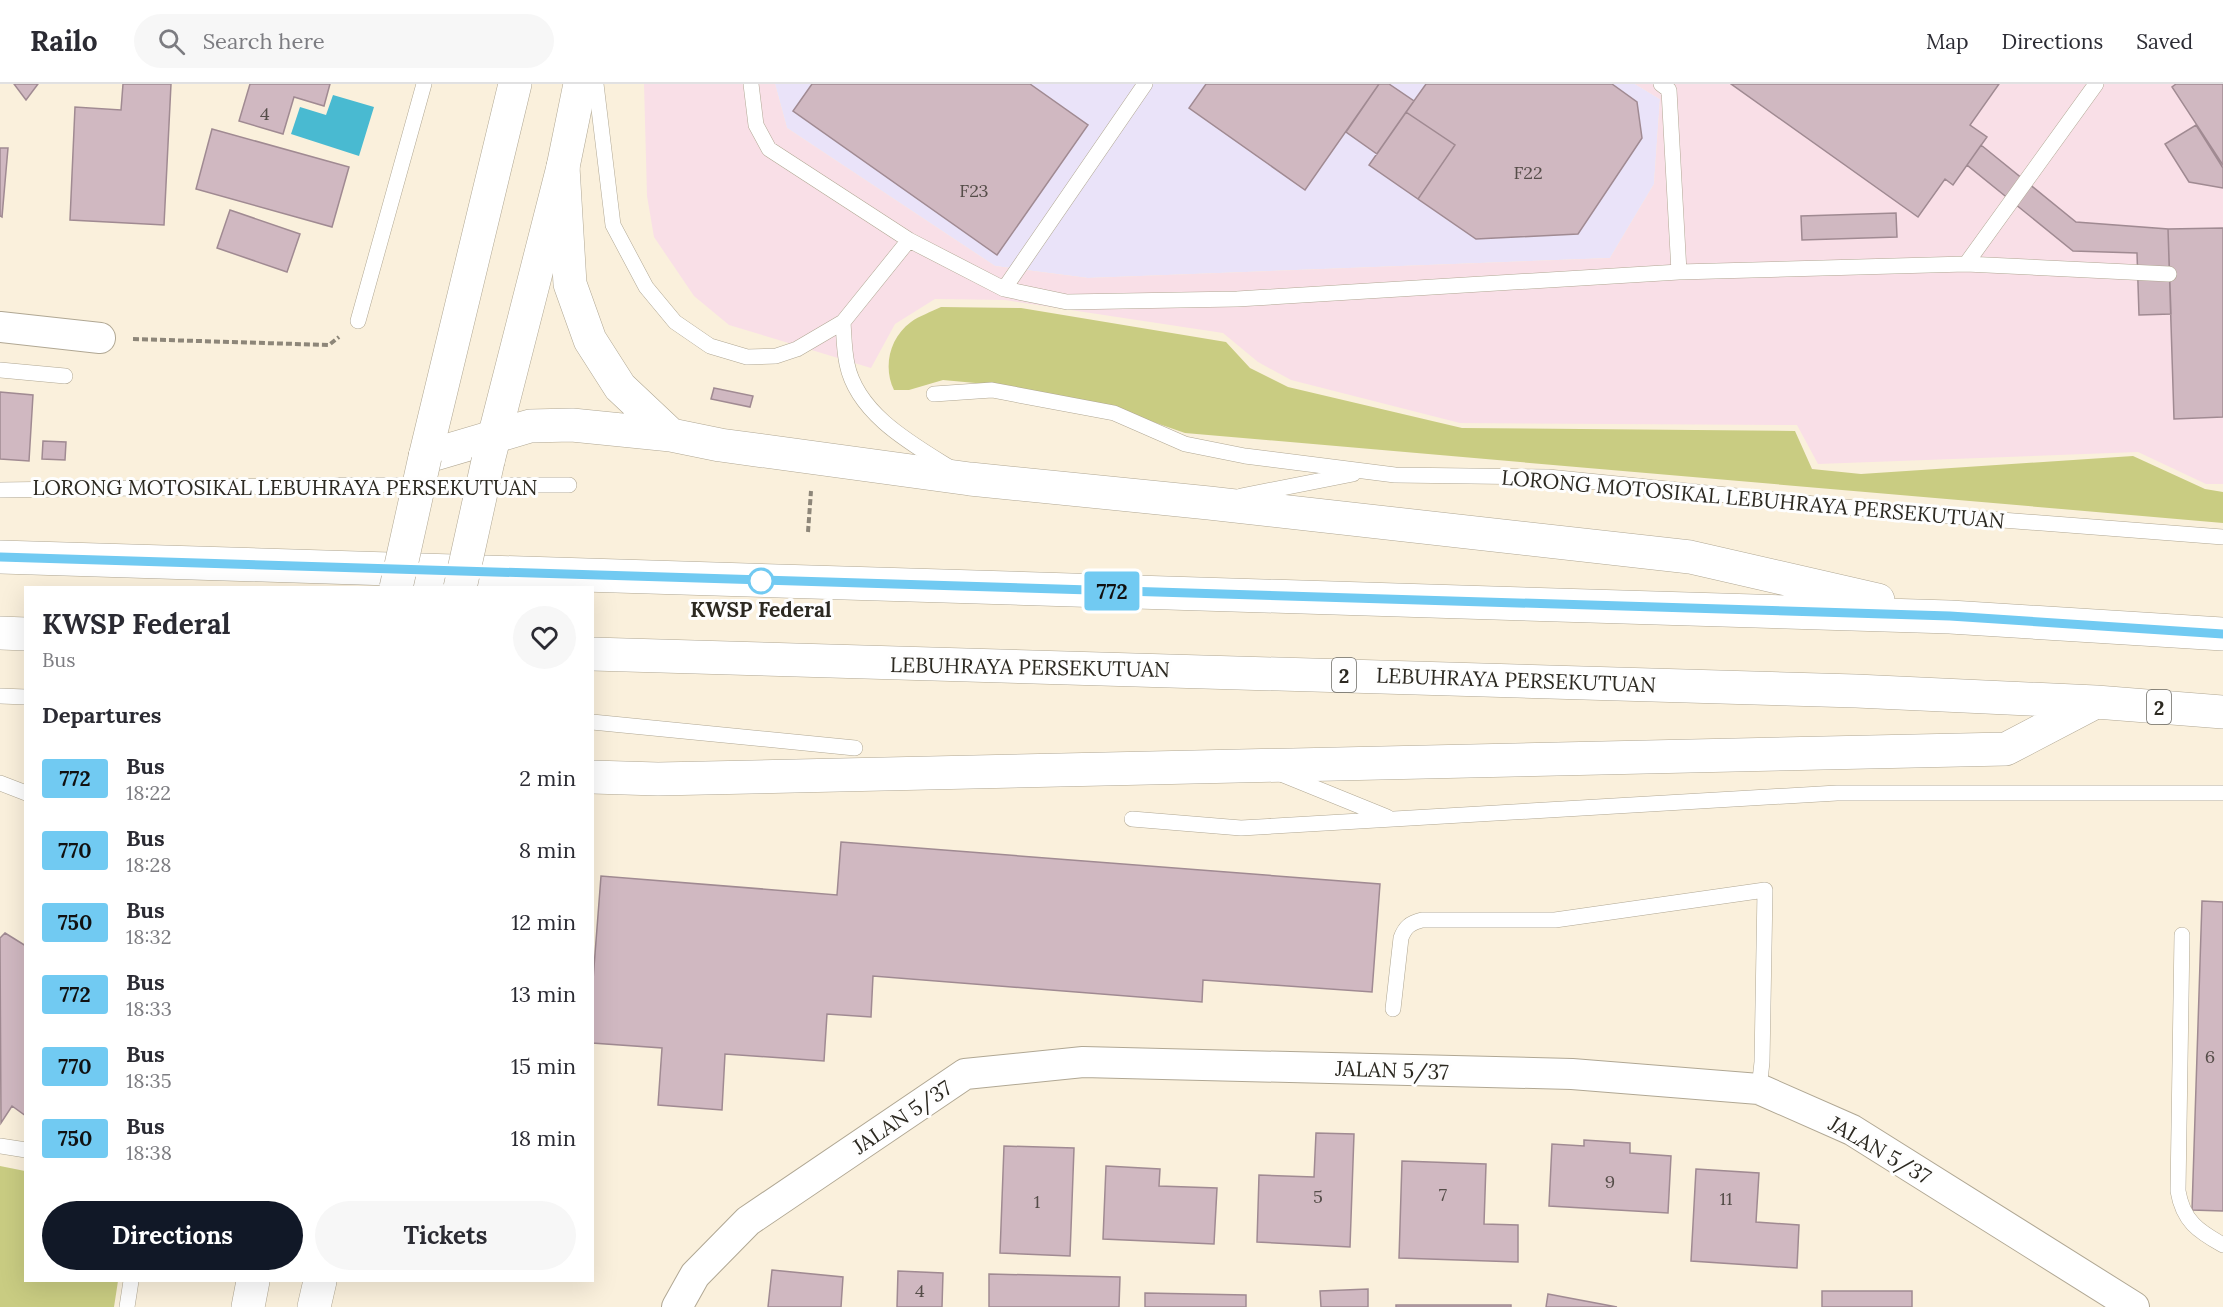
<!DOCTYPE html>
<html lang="en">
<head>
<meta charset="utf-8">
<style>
	:root { --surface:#fff; --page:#f7f7f7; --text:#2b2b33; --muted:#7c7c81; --line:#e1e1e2; --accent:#111827 }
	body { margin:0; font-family:Lora,serif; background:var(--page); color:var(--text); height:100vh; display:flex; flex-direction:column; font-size:22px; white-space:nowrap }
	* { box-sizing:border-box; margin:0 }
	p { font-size:20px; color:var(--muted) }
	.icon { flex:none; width:33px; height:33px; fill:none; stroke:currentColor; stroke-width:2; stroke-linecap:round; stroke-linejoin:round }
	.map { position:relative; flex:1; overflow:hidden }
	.panel { position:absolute; left:24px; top:502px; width:570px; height:696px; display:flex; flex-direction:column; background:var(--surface); border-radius:0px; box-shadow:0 6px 24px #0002 }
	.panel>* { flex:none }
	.badge { padding:0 12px; border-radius:4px; font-size:21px; line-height:39px }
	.map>.badge { position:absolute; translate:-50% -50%; box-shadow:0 0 0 3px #fff }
	h2 { padding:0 18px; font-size:22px; line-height:54px }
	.round { display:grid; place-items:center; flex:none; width:63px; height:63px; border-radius:32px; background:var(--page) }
	.overview { display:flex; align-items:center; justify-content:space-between; height:102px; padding:0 18px }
	h1 { font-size:28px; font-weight:700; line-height:45px }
	.cta { display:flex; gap:12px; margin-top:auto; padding:12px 18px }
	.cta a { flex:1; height:69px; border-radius:36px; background:var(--accent); color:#fff; font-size:24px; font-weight:700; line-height:69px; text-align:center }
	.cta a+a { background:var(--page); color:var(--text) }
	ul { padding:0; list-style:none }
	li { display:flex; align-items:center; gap:18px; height:72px; padding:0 18px }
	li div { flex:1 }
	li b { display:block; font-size:22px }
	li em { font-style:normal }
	li .badge { min-width:66px; font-weight:700; text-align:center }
	header { display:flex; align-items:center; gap:36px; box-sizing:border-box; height:84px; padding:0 30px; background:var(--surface); border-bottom:2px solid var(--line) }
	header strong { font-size:28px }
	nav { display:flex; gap:33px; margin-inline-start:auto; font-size:21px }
	.search { width:420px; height:54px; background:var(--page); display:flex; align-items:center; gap:15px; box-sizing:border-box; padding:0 21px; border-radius:33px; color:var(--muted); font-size:22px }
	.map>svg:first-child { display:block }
	.education { fill:#eae3f9 }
	.medical { fill:#f9dfe7 }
	.green { fill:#c9cc82 }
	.water { fill:#49bad1 }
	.building { fill:#d0b8c1; stroke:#a08a92; stroke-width:1.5 }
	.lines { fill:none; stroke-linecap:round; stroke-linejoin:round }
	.lane-casing { stroke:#b0a793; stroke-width:16 }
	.street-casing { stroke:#b0a793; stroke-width:32 }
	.primary-casing { stroke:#b0a793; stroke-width:34 }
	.highway-casing { stroke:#b0a793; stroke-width:34 }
	.path { stroke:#8d8679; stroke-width:4; stroke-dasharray:6 3; stroke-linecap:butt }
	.lane { stroke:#fff; stroke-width:15 }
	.street { stroke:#fff; stroke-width:30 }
	.primary { stroke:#fff; stroke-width:33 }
	.highway { stroke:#fff; stroke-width:33 }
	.primary-bridge-casing { stroke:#b0a793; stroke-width:34; stroke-linecap:butt }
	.primary-bridge { stroke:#fff; stroke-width:33 }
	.line-casing { stroke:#fff; stroke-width:14 }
	.line { stroke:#71caf2; stroke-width:9 }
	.stop-dot { fill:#fff; stroke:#71caf2; stroke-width:3 }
	.labels { text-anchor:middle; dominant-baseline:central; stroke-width:6; stroke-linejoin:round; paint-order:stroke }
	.number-label { font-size:18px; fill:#554d49 }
	.shield { fill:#fefefe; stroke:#6b6963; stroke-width:1.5 }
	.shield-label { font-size:20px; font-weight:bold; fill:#2c2921 }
	.street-label { font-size:21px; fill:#2c2921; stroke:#fefefe }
	.stop-label { font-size:21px; font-weight:bold; fill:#2c2921; stroke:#fefefe }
</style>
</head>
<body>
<header>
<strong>Railo</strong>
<div class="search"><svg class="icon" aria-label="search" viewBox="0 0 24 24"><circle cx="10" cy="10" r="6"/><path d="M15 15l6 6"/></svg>Search here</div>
<nav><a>Map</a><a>Directions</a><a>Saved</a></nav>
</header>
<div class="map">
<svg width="2223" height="1223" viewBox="0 0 2223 1223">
	<rect width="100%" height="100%" fill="#faf0dc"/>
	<path class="education" d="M 775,0 L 1635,0 L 1660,15 L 1654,100 L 1610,174 L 1088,194 L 995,182 L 787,44 Z"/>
	<path class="medical" d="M 644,0 L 775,0 L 787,44 L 995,182 L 1088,194 L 1610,174 L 1654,100 L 1660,15 L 1635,0 L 2223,0 L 2223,400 L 2206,400 L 2138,368 L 1818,380 L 1797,341 L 1460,339 L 1291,296 L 1258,278 L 1223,249 L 1005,216 L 935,215 L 895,240 L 871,284 L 729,241 L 694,212 L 654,153 L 647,112 Z"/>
	<path class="green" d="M 941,223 L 1021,224 L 1226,258 L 1250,284 L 1288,303 L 1462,344 L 1795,347 L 1812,385 L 1861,390 L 2133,372 L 2205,405 L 2223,408 L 2223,439 L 1185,349 L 1101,320 L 997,301 L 943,296 L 909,306 L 894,306 C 883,284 889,254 911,238 C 919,232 931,228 941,223 Z
		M 0,1082 L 25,1087 L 26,1197 L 118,1197 L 114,1223 L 0,1223 Z"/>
	<path class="water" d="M 333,11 L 374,23 L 359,72 L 291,50 L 300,23 L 326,31 Z"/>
	<path class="building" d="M 14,0 L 38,0 L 26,16 Z
		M 123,0 L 171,0 L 164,141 L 70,136 L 75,23 L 121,26 Z
		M 250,0 L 330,0 L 324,22 L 294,13 L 283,50 L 239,37 Z
		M 812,0 L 1030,0 L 1088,41 L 997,171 L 793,27 Z
		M 1206,0 L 1379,0 L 1305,106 L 1189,24 Z
		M 1379,0 L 1389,0 L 1414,17 L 1377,70 L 1346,48 Z
		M 1426,0 L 1612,0 L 1637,18 L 1642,54 L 1578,150 L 1476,155 L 1418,115 L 1455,61 L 1406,28 Z
		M 1731,0 L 1999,0 L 1970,41 L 1987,53 L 1953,101 L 1945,95 L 1918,133 Z
		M 2176,0 L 2223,0 L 2223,81 L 2172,3 Z
		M 1406,28 L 1455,61 L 1418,115 L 1369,81 Z
		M 2196,41 L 2223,84 L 2223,104 L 2189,98 L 2165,60 Z
		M 212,45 L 349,83 L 332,143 L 196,105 Z
		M 1981,61 L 2076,138 L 2168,145 L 2171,230 L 2139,231 L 2137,169 L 2073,167 L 1967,81 Z
		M 0,64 L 8,64 L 2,133 L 0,132 Z
		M 230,126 L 300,150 L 287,188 L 217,164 Z
		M 1896,129 L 1897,153 L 1802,156 L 1801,132 Z
		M 2223,144 L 2223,333 L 2174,335 L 2168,145 Z
		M 714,304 L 753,312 L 750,323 L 711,315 Z
		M 0,308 L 33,311 L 29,377 L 0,375 Z
		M 43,357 L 66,358 L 65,376 L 42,375 Z
		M 841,758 L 1380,800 L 1372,908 L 1203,896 L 1202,918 L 873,892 L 871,933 L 827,930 L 824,977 L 725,970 L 722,1026 L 658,1021 L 662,964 L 592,959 L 592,909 L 601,792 L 837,811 Z
		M 2202,817 L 2223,818 L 2223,1127 L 2192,1126 Z
		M 5,849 L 26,862 L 26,1032 L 12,1022 L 1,1039 L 0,854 Z
		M 1316,1049 L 1354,1050 L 1350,1163 L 1257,1158 L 1259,1091 L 1314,1093 Z
		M 1584,1056 L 1630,1059 L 1630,1069 L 1671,1072 L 1668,1129 L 1549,1122 L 1552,1060 L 1584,1062 Z
		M 1004,1062 L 1074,1064 L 1070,1172 L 1000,1169 Z
		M 1402,1077 L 1486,1080 L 1484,1140 L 1518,1141 L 1518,1178 L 1399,1174 Z
		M 1106,1082 L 1160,1085 L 1159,1102 L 1217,1104 L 1214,1160 L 1103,1155 Z
		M 1696,1085 L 1759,1089 L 1756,1138 L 1799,1141 L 1797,1184 L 1691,1177 Z
		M 772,1186 L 843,1193 L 841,1223 L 768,1223 Z
		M 898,1187 L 943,1189 L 942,1223 L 897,1223 Z
		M 989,1190 L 1120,1193 L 1119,1223 L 989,1223 Z
		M 1368,1205 L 1368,1223 L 1321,1223 L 1320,1207 Z
		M 1822,1207 L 1912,1207 L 1912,1223 L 1822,1223 Z
		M 1145,1209 L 1246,1211 L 1246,1223 L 1145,1223 Z
		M 1548,1210 L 1617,1223 L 1546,1223 Z
		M 1396,1221 L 1511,1221 L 1511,1223 L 1396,1223 Z"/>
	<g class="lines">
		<g class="lane-casing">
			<path id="lane" d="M 596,0 L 613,141 L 646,203 L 675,238 L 710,262 L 747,273 L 776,272 L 797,265 L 843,238 L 909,156
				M 751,0 L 756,41 L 769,65 L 909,156 L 1004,205 L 1067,218 L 1237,215 L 1679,188 L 1966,180 L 2169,190
				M 1661,0 L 1669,6 L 1679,188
				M 1966,180 L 2096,0
				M 1004,205 L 1145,0
				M 358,237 L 424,0
				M 843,238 C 844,252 844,266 847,280 C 857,329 910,359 949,383
				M 0,286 L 65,292
				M 934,310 L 992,306 L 1114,329 L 1185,360 L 1245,372 L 1395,391 L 1548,393 L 1885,427 L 2223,453
				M 0,406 L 352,401 L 569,401
				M 1241,412 L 1353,390
				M 0,612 L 26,613
				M 592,638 L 855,664
				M 1281,690 L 1387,733
				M 0,699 L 26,709
				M 1132,735 L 1241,744 L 1837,709 L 2223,709
				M 2182,851 L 2178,1107 C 2183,1137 2198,1147 2223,1161
				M 1393,925 L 1401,854 C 1405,843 1410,839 1422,836 L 1555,836 L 1765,806 L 1762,978 L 1759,1005
				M 0,1062 L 26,1066
				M 127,1223 L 131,1197"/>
		</g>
		<g class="street-casing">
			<path id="street" d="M 0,243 L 100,254
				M 677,1223 L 695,1191 L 748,1137 L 965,990 L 1083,978 L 1572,990 L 1759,1005 L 1852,1046 L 2134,1223"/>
		</g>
		<g class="primary-casing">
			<path id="primary" d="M 425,373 L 515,0
				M 488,377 L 563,83 L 580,0
				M 248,1223 L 253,1197
				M 314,1223 L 320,1197"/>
		</g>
		<g class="highway-casing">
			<path id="highway" d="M 563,83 L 570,200 L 590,256 L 620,303 L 671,351
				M 425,373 L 530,342 L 572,341 L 671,351 L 720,361 L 970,395 L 1209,419 L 1690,473 L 1878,516
				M 0,473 L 1950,533 L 2223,550
				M 0,549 L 26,550
				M 592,570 L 1856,607 L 2096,618 L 2223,628
				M 592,693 L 658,695 L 2006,665 L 2094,619"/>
		</g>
		<path class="path" d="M 133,255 L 329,261 L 339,253
			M 808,448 L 811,407"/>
		<use href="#lane" class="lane"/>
		<use href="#street" class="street"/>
		<use href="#primary" class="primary"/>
		<use href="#highway" class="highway"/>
		<g class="primary-bridge-casing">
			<path id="primary-bridge" d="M 396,504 L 425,373
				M 460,504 L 488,377"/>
		</g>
		<use href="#primary-bridge" class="primary-bridge"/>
	</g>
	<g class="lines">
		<g class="line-casing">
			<path id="line" d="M 0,473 L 1950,532 L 2223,550"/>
		</g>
		<use href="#line" class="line"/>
	</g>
	<circle class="stop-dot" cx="761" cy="497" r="12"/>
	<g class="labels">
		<g class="number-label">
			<text x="265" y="29">4</text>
			<text x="1528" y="88">F22</text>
			<text x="974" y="106">F23</text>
			<text x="2210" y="972">6</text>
			<text x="1610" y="1097">9</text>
			<text x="1443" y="1110">7</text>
			<text x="1318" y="1112">5</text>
			<text x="1726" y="1114">11</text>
			<text x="1037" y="1117">1</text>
			<text x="920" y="1206">4</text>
		</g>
		<g class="shield">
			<rect x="1332" y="574" width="24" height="34" rx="4.5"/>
			<rect x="2147" y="606" width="24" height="34" rx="4.5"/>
		</g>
		<g class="shield-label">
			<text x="1344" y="591">2</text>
			<text x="2159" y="623">2</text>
		</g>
		<g class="street-label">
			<text x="285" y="403">LORONG MOTOSIKAL LEBUHRAYA PERSEKUTUAN</text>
			<text transform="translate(1753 415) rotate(5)">LORONG MOTOSIKAL LEBUHRAYA PERSEKUTUAN</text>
			<text transform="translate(1030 583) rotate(1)">LEBUHRAYA PERSEKUTUAN</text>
			<text transform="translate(1516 596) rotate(2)">LEBUHRAYA PERSEKUTUAN</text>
			<text transform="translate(1392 986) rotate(2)">JALAN 5/37</text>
			<text transform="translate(902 1033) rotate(-34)">JALAN 5/37</text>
			<text transform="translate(1880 1066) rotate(30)">JALAN 5/37</text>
		</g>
		<g class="stop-label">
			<text x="761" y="525">KWSP Federal</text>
		</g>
	</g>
</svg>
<b class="badge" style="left:1112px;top:507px;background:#71caf2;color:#111">772</b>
<section class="panel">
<div class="overview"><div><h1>KWSP Federal</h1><p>Bus</p></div><a class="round"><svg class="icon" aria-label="heart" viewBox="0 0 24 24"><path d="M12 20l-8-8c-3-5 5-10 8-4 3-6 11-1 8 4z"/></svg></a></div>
<h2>Departures</h2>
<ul>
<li><span class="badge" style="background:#71caf2;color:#111">772</span><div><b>Bus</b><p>18:22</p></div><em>2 min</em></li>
<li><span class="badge" style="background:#71caf2;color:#111">770</span><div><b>Bus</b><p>18:28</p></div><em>8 min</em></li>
<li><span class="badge" style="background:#71caf2;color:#111">750</span><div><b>Bus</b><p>18:32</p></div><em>12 min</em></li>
<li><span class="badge" style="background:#71caf2;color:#111">772</span><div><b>Bus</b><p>18:33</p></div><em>13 min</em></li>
<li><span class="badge" style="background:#71caf2;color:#111">770</span><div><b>Bus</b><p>18:35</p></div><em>15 min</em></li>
<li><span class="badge" style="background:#71caf2;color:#111">750</span><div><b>Bus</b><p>18:38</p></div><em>18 min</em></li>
</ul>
<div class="cta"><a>Directions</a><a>Tickets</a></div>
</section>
</div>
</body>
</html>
